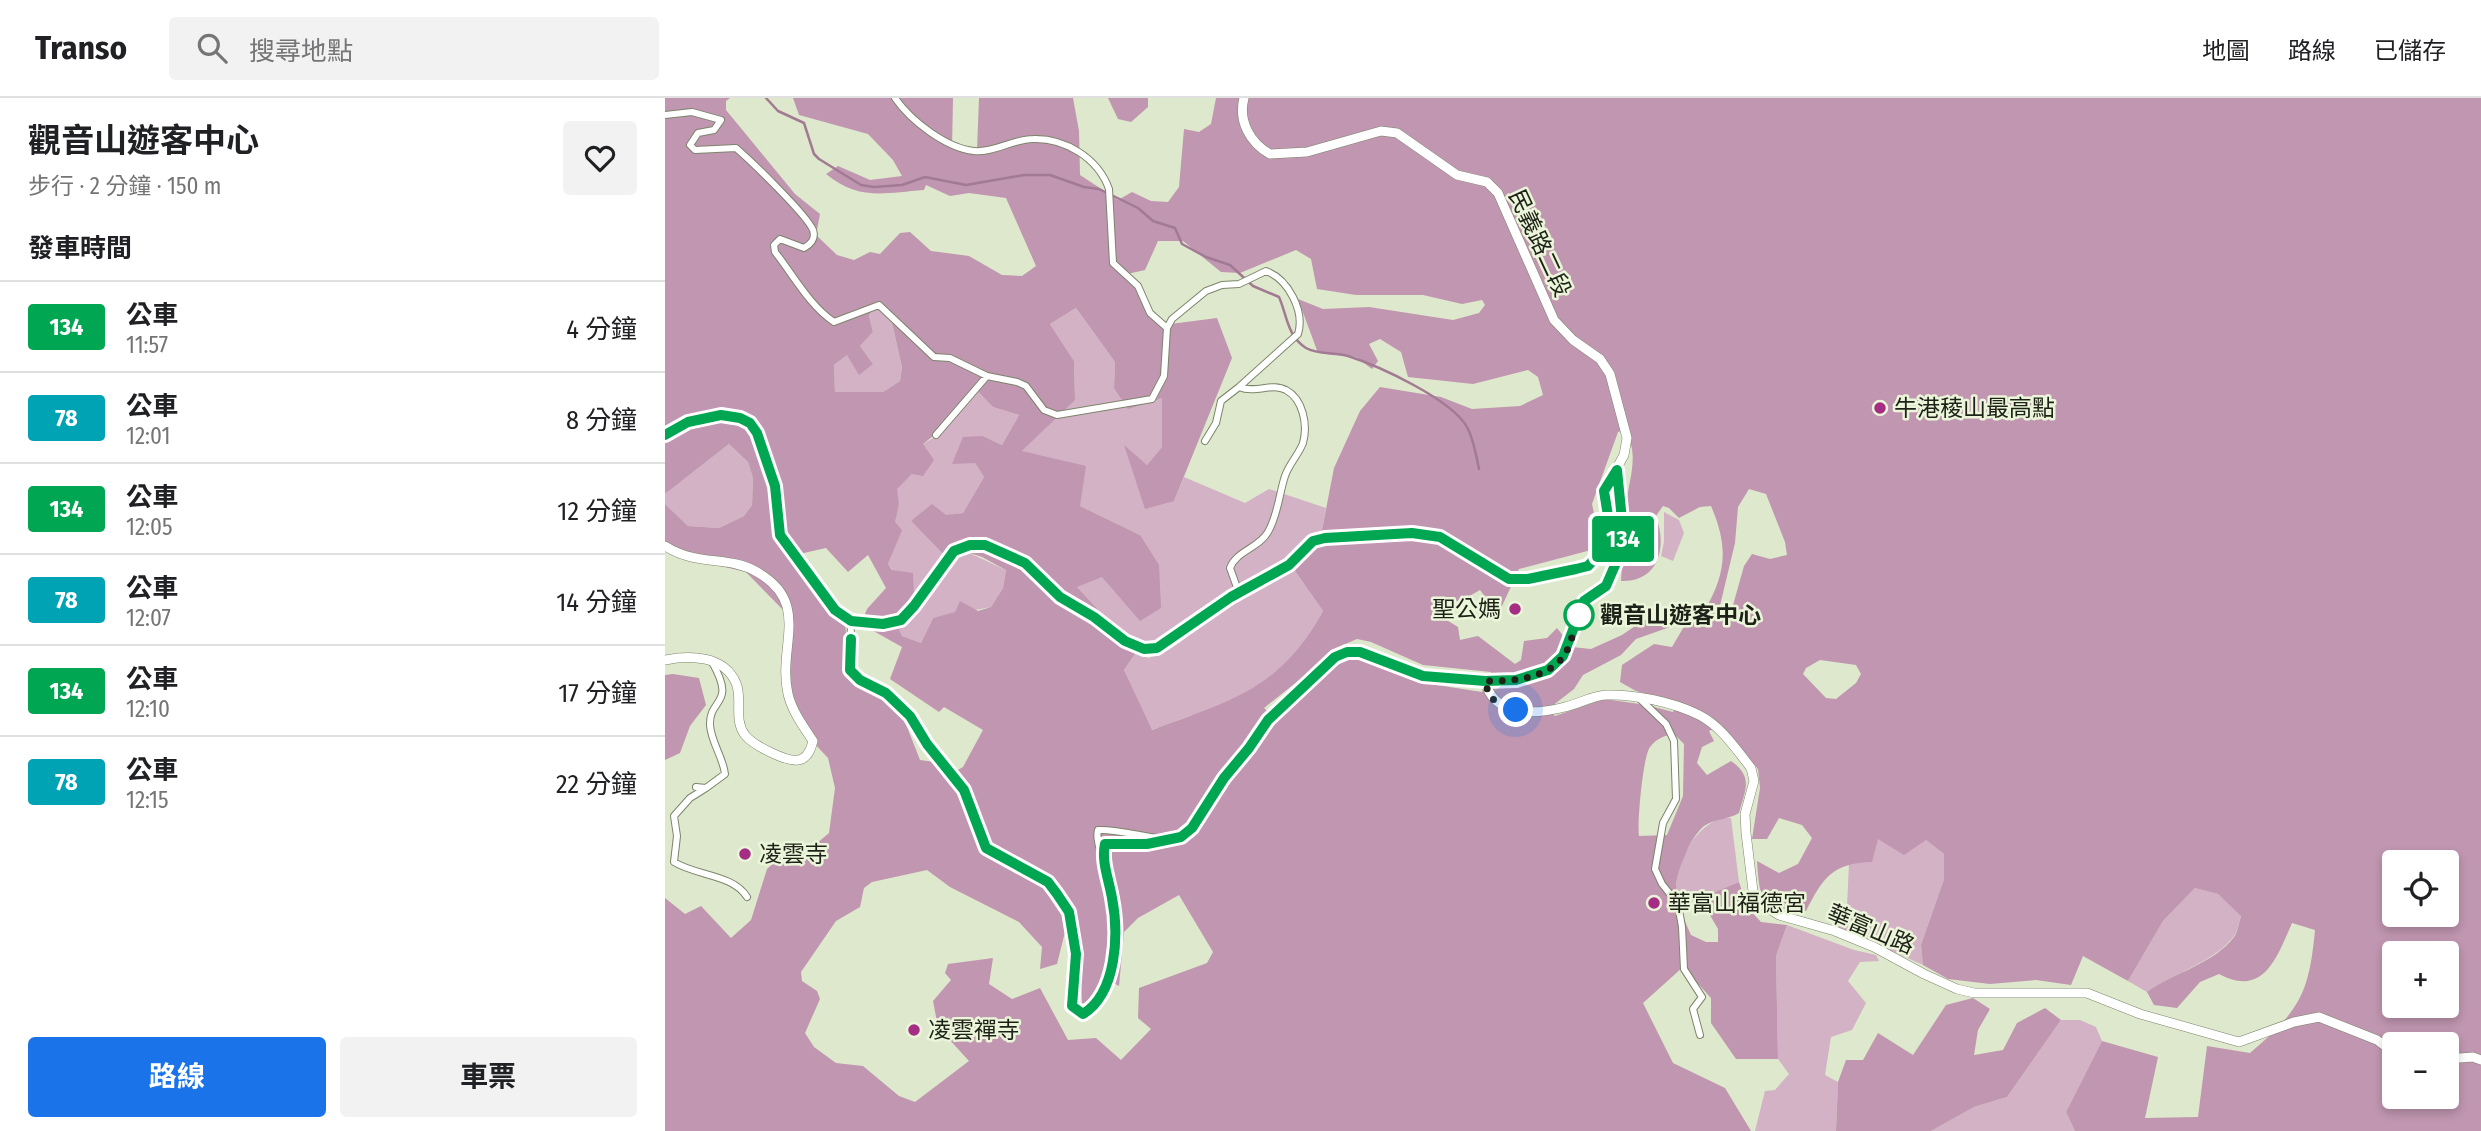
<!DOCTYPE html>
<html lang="zh-TW">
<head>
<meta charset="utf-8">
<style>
	:root { --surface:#fff; --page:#f2f2f2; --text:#202124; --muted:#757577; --line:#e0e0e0; --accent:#1a73e8 }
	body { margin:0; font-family:"Fira Sans Condensed","Noto Sans TC",sans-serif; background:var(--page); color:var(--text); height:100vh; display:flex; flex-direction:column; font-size:26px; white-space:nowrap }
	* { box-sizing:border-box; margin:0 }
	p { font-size:23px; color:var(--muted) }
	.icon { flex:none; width:38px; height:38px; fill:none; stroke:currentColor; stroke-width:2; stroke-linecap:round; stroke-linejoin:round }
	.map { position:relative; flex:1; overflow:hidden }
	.sheet { display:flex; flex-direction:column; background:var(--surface); width:665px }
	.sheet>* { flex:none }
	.badge { padding:0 14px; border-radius:5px; font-size:24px; line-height:46px }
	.fabs { position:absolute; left:1717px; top:752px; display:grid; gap:14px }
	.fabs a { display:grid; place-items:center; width:77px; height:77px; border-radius:7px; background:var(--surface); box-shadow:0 4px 10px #0003; font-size:35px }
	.you { position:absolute; width:35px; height:35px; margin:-18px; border:5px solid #fff; border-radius:50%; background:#1a73e8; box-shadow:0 0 0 10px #1a73e833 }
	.map>.badge { position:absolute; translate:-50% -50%; box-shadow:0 0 0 4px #fff }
	h2 { padding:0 28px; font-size:26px; line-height:63px }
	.round { display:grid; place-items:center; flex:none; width:74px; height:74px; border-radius:7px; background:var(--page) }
	.summary { display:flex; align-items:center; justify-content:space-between; height:119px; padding:0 28px }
	h1 { font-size:33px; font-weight:700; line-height:52px }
	.button { display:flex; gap:14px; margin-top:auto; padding:14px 28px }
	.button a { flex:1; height:80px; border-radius:7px; background:var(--accent); color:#fff; font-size:28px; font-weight:700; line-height:80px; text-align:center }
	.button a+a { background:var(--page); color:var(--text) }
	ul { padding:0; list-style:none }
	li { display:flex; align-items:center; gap:21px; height:91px; padding:0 28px; border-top:2px solid var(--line) }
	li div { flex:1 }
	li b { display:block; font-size:26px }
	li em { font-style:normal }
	li .badge { min-width:77px; font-weight:700; text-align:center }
	header { display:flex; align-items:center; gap:42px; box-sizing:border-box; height:98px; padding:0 35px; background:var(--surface); border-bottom:2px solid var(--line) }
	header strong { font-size:33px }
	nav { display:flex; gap:38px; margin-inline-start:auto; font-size:24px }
	.search { width:490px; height:63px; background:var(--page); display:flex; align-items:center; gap:18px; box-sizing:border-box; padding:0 24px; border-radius:7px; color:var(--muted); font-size:26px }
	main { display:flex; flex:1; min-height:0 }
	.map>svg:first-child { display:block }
	.green { fill:#d3b2c6 }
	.forest { fill:#c096b0; fill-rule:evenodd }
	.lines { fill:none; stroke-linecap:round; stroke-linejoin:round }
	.stream { stroke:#a27a93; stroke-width:2.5 }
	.street-casing { stroke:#7c856b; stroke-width:8 }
	.secondary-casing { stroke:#7c856b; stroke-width:10 }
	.street { stroke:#fff; stroke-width:6 }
	.secondary { stroke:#fff; stroke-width:9 }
	.line-casing { stroke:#fff; stroke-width:16 }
	.line { stroke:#00a651; stroke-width:10 }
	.walk { stroke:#1e2117; stroke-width:7; stroke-dasharray:0 12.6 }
	.poi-dot { fill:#a52d84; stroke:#ebf5d9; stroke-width:2.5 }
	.stop-dot { fill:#fff; stroke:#00a651; stroke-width:3.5 }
	.labels { text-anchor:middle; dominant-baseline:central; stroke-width:5; stroke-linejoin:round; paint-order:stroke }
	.street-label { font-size:23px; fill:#1e2117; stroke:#ebf5d9 }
	.poi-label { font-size:23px; fill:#1e2117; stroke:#ebf5d9; text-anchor:start }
	.stop-label { font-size:23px; font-weight:bold; fill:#1e2117; stroke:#ebf5d9; text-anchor:start }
</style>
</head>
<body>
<header>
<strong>Transo</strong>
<div class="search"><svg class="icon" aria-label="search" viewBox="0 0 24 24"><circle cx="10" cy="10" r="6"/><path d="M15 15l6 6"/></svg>搜尋地點</div>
<nav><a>地圖</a><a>路線</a><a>已儲存</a></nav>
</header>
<main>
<section class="sheet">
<div class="summary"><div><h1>觀音山遊客中心</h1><p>步行 · 2 分鐘 · 150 m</p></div><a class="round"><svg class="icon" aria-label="heart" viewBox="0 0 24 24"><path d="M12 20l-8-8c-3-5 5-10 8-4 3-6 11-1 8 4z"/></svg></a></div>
<h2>發車時間</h2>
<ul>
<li><span class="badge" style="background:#00a651;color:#fff">134</span><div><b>公車</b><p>11:57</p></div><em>4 分鐘</em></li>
<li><span class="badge" style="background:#00a3b4;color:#fff">78</span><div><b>公車</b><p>12:01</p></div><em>8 分鐘</em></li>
<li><span class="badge" style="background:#00a651;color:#fff">134</span><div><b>公車</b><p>12:05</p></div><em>12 分鐘</em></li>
<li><span class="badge" style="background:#00a3b4;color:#fff">78</span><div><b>公車</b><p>12:07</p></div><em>14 分鐘</em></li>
<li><span class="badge" style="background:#00a651;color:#fff">134</span><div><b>公車</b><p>12:10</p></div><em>17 分鐘</em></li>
<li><span class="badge" style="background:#00a3b4;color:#fff">78</span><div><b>公車</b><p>12:15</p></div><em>22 分鐘</em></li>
</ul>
<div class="button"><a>路線</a><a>車票</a></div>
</section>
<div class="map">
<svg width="1816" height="1033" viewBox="0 0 1816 1033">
	<rect width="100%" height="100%" fill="#dee8cc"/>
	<path class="green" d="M 208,208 L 225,216 L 237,269 L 235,283 L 218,294 L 170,294 L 169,267 L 183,256 L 208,266 L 195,248 L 208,234 L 204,218 Z
		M 411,210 L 450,264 L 449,290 L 497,299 L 497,349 L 482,367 L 459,349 L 509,403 L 519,379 L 580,405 L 604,391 L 661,410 L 657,432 L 626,458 L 545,507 L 500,545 L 463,543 L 411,488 L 436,479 L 475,437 L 415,408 L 357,353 L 410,301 L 409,263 L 385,226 Z
		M 311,289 L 328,309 L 354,317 L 337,347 L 318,338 L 310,365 L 319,379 L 298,415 L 246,423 L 279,457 L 249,500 L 223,466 L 236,432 L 229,424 L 234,406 L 231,391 L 247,376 L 258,346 L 273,337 Z
		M 64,346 L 83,364 L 88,380 L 87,407 L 79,418 L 54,430 L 23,428 L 0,406 L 0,396 Z
		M 999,414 L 1014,422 L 1019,435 L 1008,463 L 996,458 L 999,444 Z
		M 302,454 L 341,472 L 338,490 L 326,509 L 268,520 L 256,545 L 237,538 L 233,532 C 261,509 273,474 302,454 Z
		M 628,470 L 658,513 C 614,594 567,603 486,632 L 459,572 L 472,553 L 483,560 C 515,552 534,525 560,507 C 581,493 606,482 628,470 Z
		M 1054,720 L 1066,720 L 1074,784 L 1023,805 L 1011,800 C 1010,766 1023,737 1054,720 Z
		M 1213,741 L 1261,742 L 1279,756 L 1279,781 L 1256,847 L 1258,867 L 1167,826 L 1182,809 L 1184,765 Z
		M 1530,790 L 1553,796 L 1576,817 C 1574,824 1573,833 1569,838 C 1551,863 1507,876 1482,894 L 1463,883 L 1498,823 Z
		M 1122,827 L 1189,852 L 1211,857 L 1214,863 L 1195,864 L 1183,883 L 1201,905 L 1187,932 L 1166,939 L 1160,977 L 1173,984 L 1171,1033 L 1090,1033 L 1100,993 L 1110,992 L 1124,976 L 1113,961 L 1111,858 Z
		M 1396,922 L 1415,922 L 1431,929 L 1437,943 L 1401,1014 L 1410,1033 L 1266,1033 L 1309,1009 L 1342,999 Z"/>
	<path class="forest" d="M 0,0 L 65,0 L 61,3 L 61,12 L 130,96 L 155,116 L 151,137 L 172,157 L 189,162 L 205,154 L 215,156 L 235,135 L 245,134 L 266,153 L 304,158 L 337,177 L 357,178 L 371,168 L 341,100 L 304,95 L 285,98 L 261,87 L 259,92 C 219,95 194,103 161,76 L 173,68 L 205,82 L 237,78 L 228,62 L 203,36 L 134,17 L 128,0 L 288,0 L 287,51 L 312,52 L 314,0 L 408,0 L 414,33 L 415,77 L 453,102 L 467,94 L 486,103 L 503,104 L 514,89 L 519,31 L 534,34 L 546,26 L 551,0 L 1816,0 L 1816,1033 L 1410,1033 L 1401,1014 L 1437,943 L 1493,959 L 1480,1020 L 1533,1019 L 1542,948 L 1585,955 C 1634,913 1644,897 1650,832 L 1627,825 C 1612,859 1599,900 1554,876 L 1535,884 L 1512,910 L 1489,907 L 1482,894 C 1508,875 1550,865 1569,839 C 1573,834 1574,824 1576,818 L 1553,796 L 1530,790 L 1498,823 L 1463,883 L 1418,858 L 1406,887 L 1371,882 L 1325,886 L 1283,881 L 1258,867 L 1256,847 L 1279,781 L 1279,756 L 1261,742 L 1239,757 L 1213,741 L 1207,764 C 1167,765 1158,780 1141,813 C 1097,811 1095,807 1092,763 L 1114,775 L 1133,766 L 1147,740 L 1137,727 L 1114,720 L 1102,741 L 1087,741 L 1095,690 L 1093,671 L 1054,628 L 1044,633 L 1049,643 L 1037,649 L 1032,665 L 1042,677 L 1066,663 C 1089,679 1080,692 1074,715 C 1063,722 1051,720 1039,728 C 1032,734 1024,746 1021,755 C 1004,792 1011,802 1026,837 L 1041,844 L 1053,844 L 1053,831 L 1035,800 L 1074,784 L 1082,809 L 1096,824 L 1122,827 L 1111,858 L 1113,961 L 1071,961 L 1046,925 L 1046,900 L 1018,869 L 978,905 L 1008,965 L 1060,990 L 1086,1033 L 0,1033 L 0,800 L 20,816 L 36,808 L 66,840 L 86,822 L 102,771 L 116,758 L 151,746 L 164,735 L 170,690 L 163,660 L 136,631 L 119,567 L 121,515 L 81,474 L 34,463 L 0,445 L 0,406 L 23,428 L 54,430 L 79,418 L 87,407 L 88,380 L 83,364 L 64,346 L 0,396 ZM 493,143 L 518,143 L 556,174 L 575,175 L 631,152 L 646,161 L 652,191 L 691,197 L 758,197 L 797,206 L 817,202 L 820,207 L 814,215 L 788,222 L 704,209 L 658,211 L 633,201 L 653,255 L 691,259 L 707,271 L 713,263 L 704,246 L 715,241 L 736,254 L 743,279 L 808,286 L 863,272 L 873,279 L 878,297 L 855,308 L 807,311 L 776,299 L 715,289 L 695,313 L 669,370 L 657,432 L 626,458 L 628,470 L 658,513 C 615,592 565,603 487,632 L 459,572 L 472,553 L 412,489 L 437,479 L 475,523 L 496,510 L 494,467 L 475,437 L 415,408 L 421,368 L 357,353 L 410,302 L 409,263 L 385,226 L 411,210 L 450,264 L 449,290 L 463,311 L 497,300 L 497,349 L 482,367 L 459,347 L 480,411 L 509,403 L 567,260 L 552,220 L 498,227 L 462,176 L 480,172 ZM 208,208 L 225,216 L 237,269 L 235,283 L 218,294 L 170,294 L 169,267 L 182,257 L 194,277 L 208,266 L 195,248 L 208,234 L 204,218 ZM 310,290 L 328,309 L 354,317 L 337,347 L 318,338 L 298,339 L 287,366 L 310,365 L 319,379 L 298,415 L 281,417 L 267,406 L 246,423 L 279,457 L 249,499 L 248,475 L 227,472 L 223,466 L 237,432 L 230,424 L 234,406 L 232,391 L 247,376 L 258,378 L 269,362 L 258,346 L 287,323 ZM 960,332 C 975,357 964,380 961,407 C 958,432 958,458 956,483 C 995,484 1002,448 991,418 L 998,408 L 1004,410 L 1014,420 L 1035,409 L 1046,408 C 1064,450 1061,475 1039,514 L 1024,520 L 1007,549 L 989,546 L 957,567 L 955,584 L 971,593 L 1012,604 L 1008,614 L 982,607 L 939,601 L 890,618 L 882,612 L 909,591 L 918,577 L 956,557 L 971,541 L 1005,529 L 1008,521 L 979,522 L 957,537 L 926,551 L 907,549 L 892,530 L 882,540 L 859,543 L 856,562 L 850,566 L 813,538 L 795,542 L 793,529 L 775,518 L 785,499 L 794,504 L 815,492 L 824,504 L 837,508 L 854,471 L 926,452 L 934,439 L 927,406 L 953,334 ZM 1084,391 L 1101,396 L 1120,444 L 1122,457 L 1105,461 L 1087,456 L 1079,468 L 1063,525 L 1052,520 L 1070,445 L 1073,409 ZM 161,450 L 183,474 L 203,457 L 221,490 L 202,511 L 196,526 L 237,549 L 225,581 L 274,614 L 279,609 L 318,632 L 298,669 L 279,680 L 270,664 L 255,662 L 237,616 L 185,570 L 179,516 L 130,457 ZM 302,454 L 317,459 L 341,472 L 338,490 L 326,509 L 313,513 L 295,503 L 290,514 L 268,520 L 256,545 L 237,538 L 234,532 C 260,509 273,474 302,454 ZM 692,541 L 706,544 L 758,567 L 826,574 L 817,594 L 759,585 L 701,559 L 688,558 L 671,568 L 610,620 L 599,610 L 678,547 ZM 1155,562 L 1191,567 L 1196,576 L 1191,585 L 1171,601 L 1161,600 L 1138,576 L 1141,570 ZM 1009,636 L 1019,646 L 1018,698 L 1002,737 L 974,738 C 972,725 978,658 985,649 C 992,640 999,638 1009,636 ZM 1729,765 L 1782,765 L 1782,817 L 1729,817 ZM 262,772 L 285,789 L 354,824 L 377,849 L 375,871 L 392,866 L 400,834 L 415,856 L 417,905 L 432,911 L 437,879 L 454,888 L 459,834 L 473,820 L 514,797 L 548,854 L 542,865 L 474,890 L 473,920 L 486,931 L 456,962 L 431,940 L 403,942 L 375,890 L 347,901 L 324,886 L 328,860 L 283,866 L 280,875 L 286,882 L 268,903 L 273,929 L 304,963 L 250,1004 L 234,998 L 198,968 L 171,965 L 149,949 L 140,935 L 155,901 L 152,893 L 137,883 L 136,874 L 171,823 L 195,809 L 199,790 L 207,784 ZM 1729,856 L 1782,856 L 1782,908 L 1729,908 ZM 1729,947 L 1782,947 L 1782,999 L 1729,999 Z
		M 443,0 L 483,0 L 483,9 L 466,24 L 453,21 Z
		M 8,576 L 34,580 L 41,607 L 25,628 L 15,655 L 0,662 L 0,577 Z
		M 1308,900 L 1325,911 L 1313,932 L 1309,957 L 1338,952 L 1352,925 L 1380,910 L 1396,922 L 1342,999 L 1309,1009 L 1266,1033 L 1171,1033 L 1173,984 L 1181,962 L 1198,962 L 1213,935 L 1248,957 L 1281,907 Z"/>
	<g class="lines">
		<path class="stream" d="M 101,0 L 113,13 L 139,25 L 149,56 L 154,61 L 196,87 L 209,89 L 237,87 L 260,79 L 301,87 L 359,77 L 385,77 L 419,89 L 434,91 L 473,110 L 488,123 L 510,130 L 517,146 L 541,159 L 565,167 L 588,188 L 614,199 C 622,217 622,238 641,250 C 653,257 670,254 683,258 C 714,268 786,301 802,329 C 809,342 811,357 814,371"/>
		<g class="street-casing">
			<path id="street" d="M 230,0 C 246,23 281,50 309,53 C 328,55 349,41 368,41 C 400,40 433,60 444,91 L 448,165 L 473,188 L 485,215 L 502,230
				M 0,17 L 27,14 L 56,22 L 49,32 L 33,35 L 25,47 L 30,52 L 71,50 C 87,64 141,116 148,132 C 151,141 146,146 139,150 L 115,141 L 109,147 L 110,154 C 129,178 144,207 169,224 L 214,207 L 269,259 L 285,260 L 322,278 L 352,284 L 361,288 L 379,312 L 392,317 L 487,301 L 499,278 L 502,230 L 507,221 L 541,193 L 557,187 L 574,186 L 601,173 C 623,181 640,213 633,236 L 574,289 C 591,296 607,284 621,292 C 638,301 643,327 638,345 C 634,356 624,366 620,378 C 614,396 613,417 603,434 C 594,450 571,453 565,470 L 574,495
				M 271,337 L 322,278
				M 540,343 L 551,325 L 556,303 L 574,289
				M 186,523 L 185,572 L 195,582 L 221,595 L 245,618 L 262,646 L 299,692 L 321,750 L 383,784 L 392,796 L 404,814 L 411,856 L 407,908 L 418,916 C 461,888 449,812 441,769 C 438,758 430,743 433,732 C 453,731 478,739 499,741
				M 974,600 L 1001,626 L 1009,643 L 1011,701 L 998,725 L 990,771 L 997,786 L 1013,806 L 1017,829 L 1019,871 L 1037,899 L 1028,911 L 1035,937
				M 31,689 L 41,690 L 60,676 C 58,659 46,644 45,627 C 44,599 72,608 47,564
				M 41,690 L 25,700 L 9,718 L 12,738 L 9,764 C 31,778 68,776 82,799
				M 438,752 L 440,746 L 482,746 L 516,739 L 527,730 L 559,680 L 584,650 L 603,622 L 670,559 C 701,545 728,573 759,578 C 779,581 800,581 820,583"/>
		</g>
		<g class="secondary-casing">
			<path id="secondary" d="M 0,336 L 22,324 L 56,317 L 75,320 L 85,325 L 92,335 L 110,388 L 115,437 L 170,511 L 186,523 L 218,526 L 236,522 L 249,508 L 289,453 L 305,447 L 319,447 L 360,465 L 395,499 L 429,519 L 460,543 L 479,551 L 492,549 L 574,495 L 624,467 L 648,443 L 660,440 L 747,435 L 775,439 L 844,481 L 863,481 L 923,468 L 939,451 L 944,440 L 944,424 L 939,393 L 959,357 L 962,340 L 945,276 L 935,261 L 908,242 L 889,222 L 833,95 L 822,84 L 792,77 L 732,35 L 716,33 L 642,54 L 605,56 C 585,45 573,23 579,0
				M 952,374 L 958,432 L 954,458 L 941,488 L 919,503 L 898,558 L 883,572 L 867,579 L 820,583 C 829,619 869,617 900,609 C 914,606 926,598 941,597 C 969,596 1008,604 1034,617 C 1056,628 1071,651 1086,670 L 1089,683 L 1080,716 L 1081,735 L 1088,793 L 1096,806 L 1114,817 L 1170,833 L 1209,849 L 1259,876 L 1292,891 L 1309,895 L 1422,895 L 1475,916 L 1574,944 L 1629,924 L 1654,919 L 1712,942 L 1729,955
				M 0,448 C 33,469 63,457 92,474 C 147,505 112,549 123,596 C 127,613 138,628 148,643 C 146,650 144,657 137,661 C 125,667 88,647 80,637 C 68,621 78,601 71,585 C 59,557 24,557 0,562
				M 1782,961 L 1808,959 L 1816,962"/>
		</g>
		<use href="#street" class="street"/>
		<use href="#secondary" class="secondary"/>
	</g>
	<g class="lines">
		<g class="line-casing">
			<path id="line" d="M 0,337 L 23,324 L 56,317 L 75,320 L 85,325 L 92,335 L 110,388 L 115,437 L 170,512 L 186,523 L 218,526 L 236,522 L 249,508 L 289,453 L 305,447 L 320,447 L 360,465 L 395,499 L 429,519 L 460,543 L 479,551 L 492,550 L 566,499 L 624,467 L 648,443 L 660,440 L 747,435 L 775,439 L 844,481 L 863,481 L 911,471 L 923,468 L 939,451 L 944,440 L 944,424 L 939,393 L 952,372 L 958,432 L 954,458 L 941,488 L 919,503 L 898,558 L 883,572 L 851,582 L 820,583 L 758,578 L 695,554 L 682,554 L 670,559 L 603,622 L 584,650 L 559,680 L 527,730 L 516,739 L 482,746 L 440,746 C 436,763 444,782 447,800 C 454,836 452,895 418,916 L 407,908 L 411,856 L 404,814 L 392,796 L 383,784 L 321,750 L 299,692 L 262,646 L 245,618 L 221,595 L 195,582 L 185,572 L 186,541"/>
		</g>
		<use href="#line" class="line"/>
		<path class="walk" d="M 851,612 C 832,607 824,602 820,583 C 847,583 879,582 898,559 C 907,547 908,530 914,517"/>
	</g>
	<g class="poi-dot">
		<circle cx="1215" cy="310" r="7"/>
		<circle cx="850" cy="511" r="7"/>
		<circle cx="80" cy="756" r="7"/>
		<circle cx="989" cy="805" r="7"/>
		<circle cx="249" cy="932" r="7"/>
	</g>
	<circle class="stop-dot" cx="914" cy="517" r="14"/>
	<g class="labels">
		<g class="street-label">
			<text transform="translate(875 145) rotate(65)">民義路二段</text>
			<text transform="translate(1206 831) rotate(23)">華富山路</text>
		</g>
		<g class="poi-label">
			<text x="1229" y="310">牛港稜山最高點</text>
			<text x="836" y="511" text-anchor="end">聖公媽</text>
			<text x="94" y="756">凌雲寺</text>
			<text x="1003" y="805">華富山福德宮</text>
			<text x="263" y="932">凌雲禪寺</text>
		</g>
		<g class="stop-label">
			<text x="935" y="517">觀音山遊客中心</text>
		</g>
	</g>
</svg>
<div class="fabs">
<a><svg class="icon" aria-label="locate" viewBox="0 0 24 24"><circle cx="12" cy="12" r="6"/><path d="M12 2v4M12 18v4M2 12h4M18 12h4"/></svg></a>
<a>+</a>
<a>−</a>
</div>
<div class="you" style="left:851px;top:612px"></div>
<b class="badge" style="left:958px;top:441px;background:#00a651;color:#fff">134</b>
</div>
</main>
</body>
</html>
